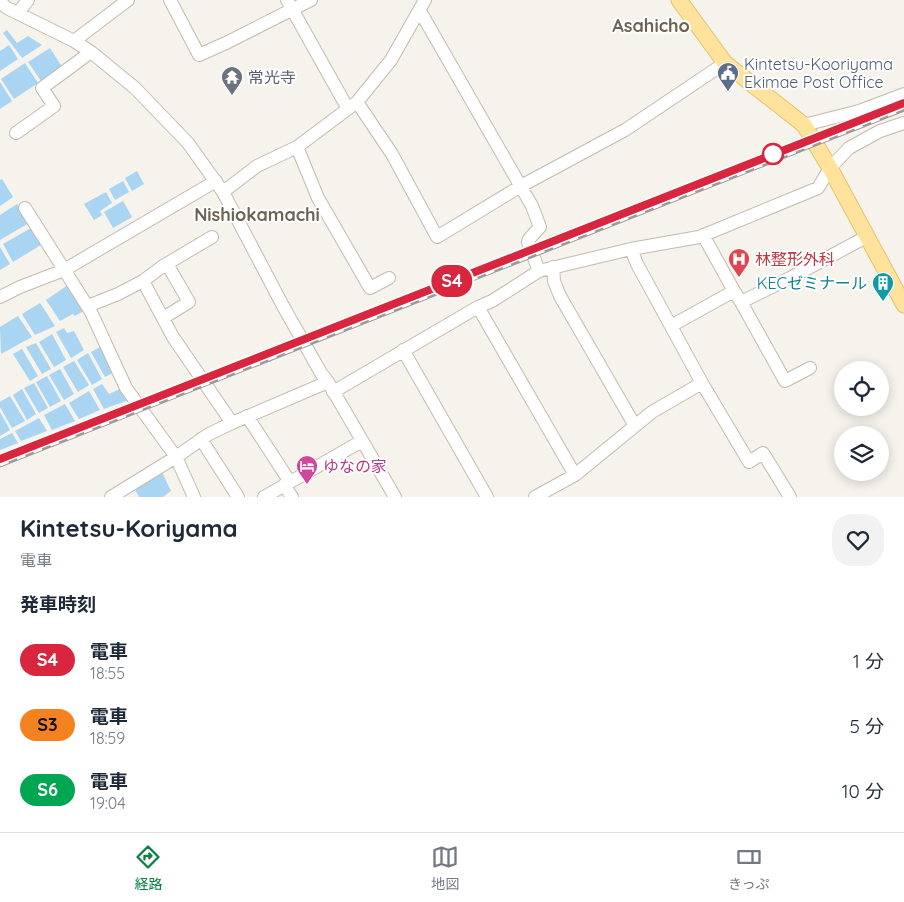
<!DOCTYPE html>
<html lang="ja">
<head>
<meta charset="utf-8">
<style>
	:root { --surface:#fff; --page:#f2f2f3; --text:#1f2937; --muted:#747a83; --line:#e0e1e3; --accent:#0b8043 }
	body { margin:0; font-family:Quicksand,"Noto Sans JP",sans-serif; background:var(--page); color:var(--text); height:100vh; display:flex; flex-direction:column; font-size:19px; white-space:nowrap }
	* { box-sizing:border-box; margin:0 }
	p { font-size:16px; color:var(--muted) }
	.icon { flex:none; width:28px; height:28px; fill:none; stroke:currentColor; stroke-width:2; stroke-linecap:round; stroke-linejoin:round }
	.map { position:relative; height:497px; overflow:hidden }
	.sheet { display:flex; flex-direction:column; background:var(--surface); flex:1 }
	.sheet>* { flex:none }
	.badge { padding:0 10px; border-radius:16px; font-size:18px; line-height:32px }
	.buttons { position:absolute; left:834px; top:361px; display:grid; gap:10px }
	.buttons a { display:grid; place-items:center; width:55px; height:55px; border-radius:50%; background:var(--surface); box-shadow:0 2px 12px #0003; font-size:25px }
	.map>.badge { position:absolute; translate:-50% -50%; box-shadow:0 0 0 2px #fff }
	h2 { padding:0 20px; font-size:19px; line-height:45px }
	.round { display:grid; place-items:center; flex:none; width:52px; height:52px; border-radius:20px; background:var(--page) }
	.headline { display:flex; align-items:center; justify-content:space-between; height:85px; padding:0 20px }
	h1 { font-size:24px; font-weight:800; line-height:38px }
	ul { padding:0; list-style:none }
	li { display:flex; align-items:center; gap:15px; height:65px; padding:0 20px }
	li div { flex:1 }
	li b { display:block; font-size:19px }
	li em { font-style:normal }
	li .badge { min-width:55px; font-weight:700; text-align:center }
	.dock { display:flex; justify-content:space-around; align-items:center; height:70px; border-top:1px solid var(--line); background:var(--surface); font-size:14px; color:var(--muted) }
	.dock a { display:grid; justify-items:center; gap:2px }
	.dock .on { color:var(--accent) }
	.map>svg:first-child { display:block }
	.water { fill:#a9d4f2 }
	.lines { fill:none; stroke-linecap:round; stroke-linejoin:round }
	.minor-casing { stroke:#c2bbae; stroke-width:14 }
	.major-casing { stroke:#e6c16a; stroke-width:17 }
	.minor { stroke:#fff; stroke-width:12 }
	.major { stroke:#ffe39c; stroke-width:15 }
	.rail-casing { stroke:#9a9a9a; stroke-width:5 }
	.rail { stroke:#fff; stroke-width:3; stroke-dasharray:9; stroke-linecap:butt }
	.line-casing { stroke:#fff; stroke-width:11 }
	.line { stroke:#d7263d; stroke-width:8 }
	.stop-dot { fill:#fff; stroke:#d7263d; stroke-width:2.5 }
	.labels { text-anchor:middle; dominant-baseline:central; stroke-width:4; stroke-linejoin:round; paint-order:stroke }
	.service-label { font-size:16px; fill:#4e5e75; stroke:#fff; text-anchor:start }
	.worship-label { font-size:16px; fill:#5b616d; stroke:#fff; text-anchor:start }
	.health-label { font-size:16px; fill:#be3a42; stroke:#fff; text-anchor:start }
	.culture-label { font-size:16px; fill:#0d838f; stroke:#fff; text-anchor:end }
	.hotel-label { font-size:16px; fill:#b23c85; stroke:#fff; text-anchor:start }
	.neighbourhood-label { font-size:18px; font-weight:bold; fill:#6e6250; stroke:#fff }
</style>
</head>
<body>
<div class="map">
<svg width="904" height="497" viewBox="0 0 904 497">
	<rect width="100%" height="100%" fill="#f6f3ec"/>
	<path class="water" d="M 7,30 L 17,43 L 28,36 L 42,45 L 22,58 L 3,33 Z
		M 9,45 L 18,59 L 0,71 L 0,51 Z
		M 50,48 L 62,67 L 41,81 L 28,62 Z
		M 25,63 L 38,83 L 14,99 L 1,79 Z
		M 0,82 L 12,101 L 0,109 Z
		M 137,171 L 144,184 L 132,191 L 125,178 Z
		M 2,179 L 13,197 L 0,206 L 0,180 Z
		M 123,181 L 129,192 L 115,200 L 109,189 Z
		M 106,192 L 112,203 L 100,211 L 102,215 L 94,220 L 84,204 Z
		M 123,201 L 132,217 L 113,228 L 104,212 Z
		M 17,204 L 29,223 L 0,240 L 0,215 Z
		M 31,228 L 41,245 L 13,262 L 3,244 Z
		M 0,247 L 10,264 L 0,270 Z
		M 68,285 L 85,310 L 75,316 L 73,314 L 60,321 L 46,300 Z
		M 40,303 L 55,326 L 35,335 L 22,314 Z
		M 18,316 L 32,337 L 1,354 L 0,327 Z
		M 64,328 L 67,333 L 74,331 L 84,350 L 71,358 L 56,332 Z
		M 52,334 L 66,360 L 54,367 L 39,342 Z
		M 36,343 L 51,369 L 42,374 L 26,347 Z
		M 100,347 L 115,372 L 105,377 L 91,352 Z
		M 22,349 L 38,376 L 30,381 L 13,354 Z
		M 88,353 L 102,379 L 92,385 L 77,360 Z
		M 74,361 L 89,385 L 78,392 L 63,367 Z
		M 60,369 L 74,394 L 64,400 L 49,375 Z
		M 47,376 L 61,401 L 50,407 L 36,382 Z
		M 34,383 L 48,408 L 39,413 L 24,388 Z
		M 102,384 L 109,394 L 122,388 L 129,400 L 104,409 L 93,389 Z
		M 22,389 L 36,414 L 27,420 L 13,395 Z
		M 89,391 L 100,410 L 79,419 L 69,403 Z
		M 10,396 L 25,421 L 12,428 L 0,407 L 0,402 Z
		M 65,404 L 75,421 L 52,430 L 44,415 Z
		M 0,412 L 10,430 L 0,436 Z
		M 39,418 L 47,431 L 21,441 L 15,431 Z
		M 12,433 L 18,443 L 0,450 L 0,439 Z
		M 162,472 L 171,491 L 163,497 L 139,497 L 135,490 Z"/>
	<g class="lines">
		<g class="minor-casing">
			<path id="minor" d="M 170,0 L 199,55 L 226,43 L 311,0
				M 287,0 L 348,109
				M 0,2 L 7,8 L 74,41 L 91,52 L 135,88 L 188,143 L 223,192 L 283,306 L 321,373 L 328,382 L 395,497
				M 420,11 L 532,206 L 540,227 L 529,239 L 528,242 L 539,271
				M 18,13 L 28,0
				M 74,41 L 128,0
				M 357,102 L 392,154 L 437,237 L 521,186 L 625,130 L 725,63
				M 804,125 L 859,111 L 904,94
				M 16,133 L 54,106 L 42,88 L 91,52
				M 297,147 L 318,198 L 370,288 L 389,278
				M 223,192 L 257,166 L 297,147 L 357,102 L 391,60 L 425,0
				M 25,208 L 91,312 L 126,388 L 176,457 L 194,497
				M 703,235 L 734,291
				M 631,249 L 637,264 L 702,383 L 749,462 L 763,453 L 790,497
				M 553,267 L 554,281 L 560,296 L 635,426
				M 143,281 L 173,337 L 232,423
				M 0,297 L 20,287 L 64,270 L 216,181
				M 741,302 L 785,381 L 810,368
				M 88,306 L 118,294 L 143,281 L 163,266 L 212,237
				M 478,307 L 575,475
				M 163,318 L 189,302 L 167,264
				M 671,326 L 734,291 L 741,302 L 790,278 L 866,237
				M 403,350 L 487,497
				M 333,392 L 478,307 L 492,301 L 539,271 L 631,249 L 699,237 L 818,188 L 830,168 L 849,148 L 880,131 L 904,123
				M 247,416 L 290,482
				M 201,439 L 238,497
				M 284,485 L 292,497
				M 111,497 L 176,457 L 209,434 L 232,423 L 328,382
				M 264,497 L 362,441
				M 535,497 L 575,475 L 652,412 L 702,383"/>
		</g>
		<g class="major-casing">
			<path id="major" d="M 679,0 L 725,63 L 804,125 L 830,168 L 904,305"/>
		</g>
		<use href="#minor" class="minor"/>
		<use href="#major" class="major"/>
		<g class="rail-casing">
			<path id="rail" d="M 0,465 L 904,109"/>
		</g>
		<use href="#rail" class="rail"/>
	</g>
	<g class="lines">
		<g class="line-casing">
			<path id="line" d="M 0,459 L 904,103"/>
		</g>
		<use href="#line" class="line"/>
	</g>
	<defs>
		<g id="civic-pin" transform="scale(1.125)"><path d="M0 17L-7.5 6A9.5 9.5 0 1 1 7.5 6Z" fill="#5c6f8a" stroke="#fff"/><path d="M-.6-6.5H3V-4.5H.6V-3L4-1V1h2V6H-6V1h2V-1L-.6-3ZM-1.2 2.5V6h2.4V2.5Z" fill="#fff"/></g>
		<g id="temple-pin" transform="scale(1.125)"><path d="M0 17L-7.5 6A9.5 9.5 0 1 1 7.5 6Z" fill="#6b7280" stroke="#fff"/><path d="M0-6L5-2H3V0L6.5 2.5H4V6H1.5V3h-3V6H-4V2.5H-6.5L-3 0V-2H-5Z" fill="#fff"/></g>
		<g id="hospital-pin" transform="scale(1.125)"><path d="M0 17L-7.5 6A9.5 9.5 0 1 1 7.5 6Z" fill="#e0444e" stroke="#fff"/><path d="M-5-5h3v3.5h4V-5h3V5h-3V1.5h-4V5h-3Z" fill="#fff"/></g>
		<g id="building-pin" transform="scale(1.125)"><path d="M0 17L-7.5 6A9.5 9.5 0 1 1 7.5 6Z" fill="#0f9aa8" stroke="#fff"/><path d="M-4-6H4V6H1V3H-1V6H-4ZM-2.5-4.3h1.7v1.8h-1.7ZM.8-4.3h1.7v1.8H.8ZM-2.5-1h1.7V.8h-1.7ZM.8-1h1.7V.8H.8Z" fill="#fff"/></g>
		<g id="hotel-pin" transform="scale(1.125)"><path d="M0 17L-7.5 6A9.5 9.5 0 1 1 7.5 6Z" fill="#d1479c" stroke="#fff"/><path d="M-6-4.5h1.5V1H6V5H4.5V3h-9V5H-6ZM-4 0a1.8 1.8 0 1 1 3.6 0ZM.5 0V-2.5h3Q6-2.5 6 0Z" fill="#fff"/></g>
	</defs>
	<g fill-rule="evenodd">
		<use href="#civic-pin" x="728" y="73"/>
		<use href="#temple-pin" x="232" y="77"/>
		<use href="#hospital-pin" x="739" y="259"/>
		<use href="#building-pin" x="883" y="283"/>
		<use href="#hotel-pin" x="307" y="466"/>
	</g>
	<circle class="stop-dot" cx="773" cy="154" r="10"/>
	<g class="labels">
		<g class="service-label">
			<text x="744" y="64">Kintetsu-Kooriyama<tspan x="744" dy="18">Ekimae Post Office</tspan></text>
		</g>
		<g class="worship-label">
			<text x="248" y="77">常光寺</text>
		</g>
		<g class="health-label">
			<text x="755" y="259">林整形外科</text>
		</g>
		<g class="culture-label">
			<text x="867" y="283">KECゼミナール</text>
		</g>
		<g class="hotel-label">
			<text x="323" y="466">ゆなの家</text>
		</g>
		<g class="neighbourhood-label">
			<text x="651" y="25">Asahicho</text>
			<text x="257" y="214">Nishiokamachi</text>
		</g>
	</g>
</svg>
<div class="buttons">
<a><svg class="icon" aria-label="locate" viewBox="0 0 24 24"><circle cx="12" cy="12" r="6"/><path d="M12 2v4M12 18v4M2 12h4M18 12h4"/></svg></a>
<a><svg class="icon" aria-label="layers" viewBox="0 0 24 24"><path d="M12 4l9 5-9 5-9-5zM3 14l9 5 9-5"/></svg></a>
</div>
<b class="badge" style="left:452px;top:281px;background:#d7263d;color:#fff">S4</b>
</div>
<section class="sheet">
<div class="headline"><div><h1>Kintetsu-Koriyama</h1><p>電車</p></div><a class="round"><svg class="icon" aria-label="heart" viewBox="0 0 24 24"><path d="M12 20l-8-8c-3-5 5-10 8-4 3-6 11-1 8 4z"/></svg></a></div>
<h2>発車時刻</h2>
<ul>
<li><span class="badge" style="background:#d7263d;color:#fff">S4</span><div><b>電車</b><p>18:55</p></div><em>1 分</em></li>
<li><span class="badge" style="background:#f58220;color:#111">S3</span><div><b>電車</b><p>18:59</p></div><em>5 分</em></li>
<li><span class="badge" style="background:#00a651;color:#fff">S6</span><div><b>電車</b><p>19:04</p></div><em>10 分</em></li>
</ul>
</section>
<nav class="dock">
<a class="on"><svg class="icon" aria-label="directions" viewBox="0 0 24 24"><path d="M12 3l9 9-9 9-9-9zM9 14v-3h6M13 9l2 2-2 2"/></svg>経路</a>
<a><svg class="icon" aria-label="map" viewBox="0 0 24 24"><path d="M3 6l6-2 6 2 6-2v14l-6 2-6-2-6 2zM9 4v14M15 6v14"/></svg>地図</a>
<a><svg class="icon" aria-label="tickets" viewBox="0 0 24 24"><path d="M3 7h18v10H3zM15 7v10"/></svg>きっぷ</a>
</nav>
</body>
</html>
